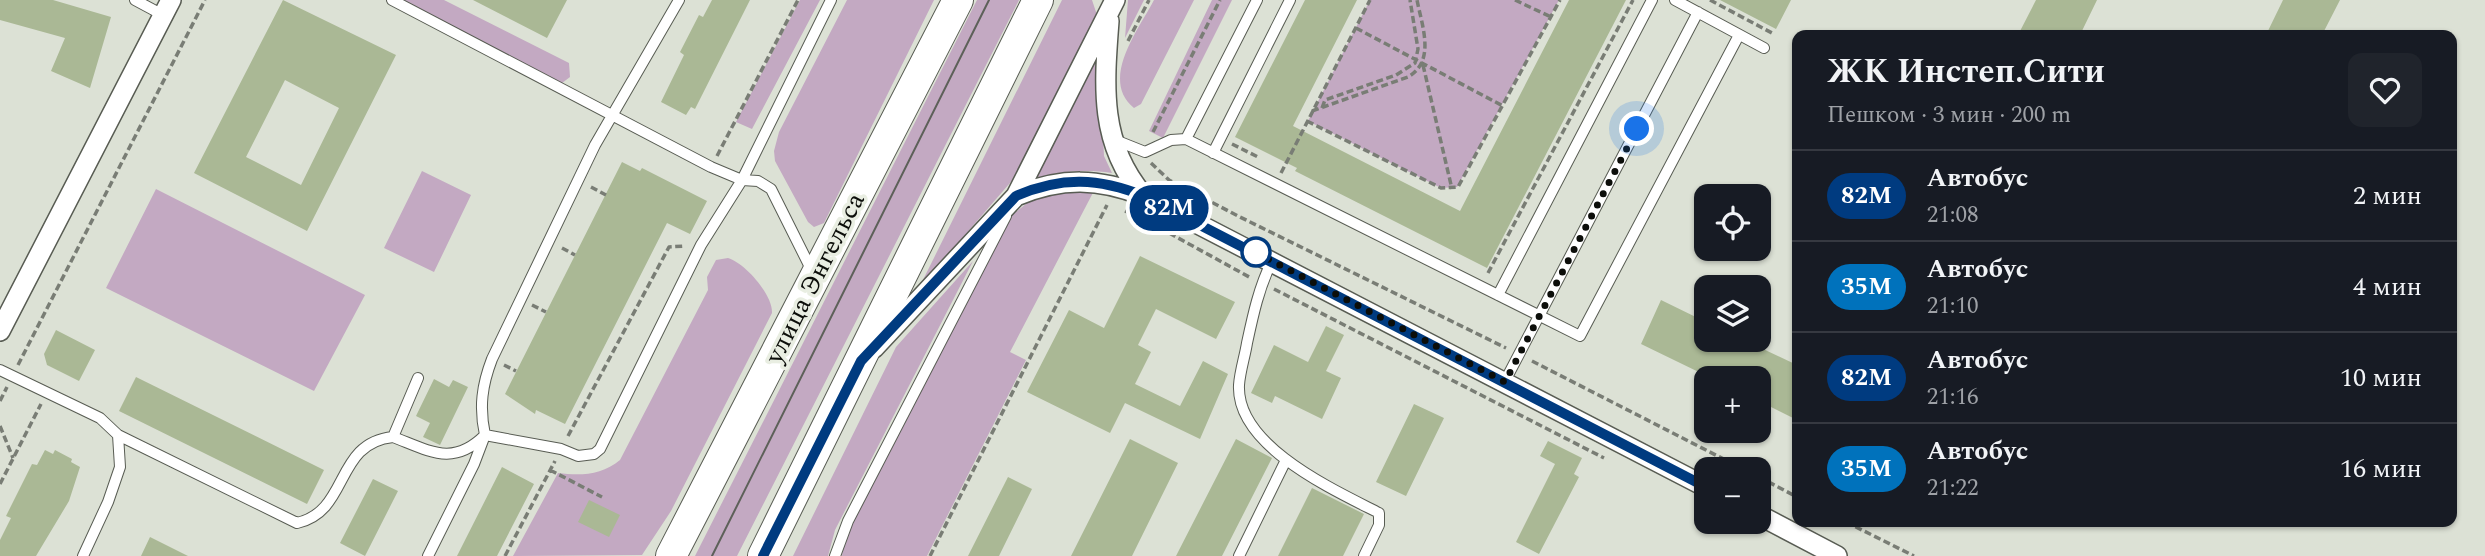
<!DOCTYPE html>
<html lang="ru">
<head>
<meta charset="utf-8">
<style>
	:root { --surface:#171b24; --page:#20242c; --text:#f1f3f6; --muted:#9ea1a6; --line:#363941 }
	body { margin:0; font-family:Spectral,serif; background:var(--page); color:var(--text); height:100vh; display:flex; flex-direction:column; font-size:26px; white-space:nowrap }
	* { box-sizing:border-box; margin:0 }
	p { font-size:23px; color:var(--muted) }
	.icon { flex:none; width:38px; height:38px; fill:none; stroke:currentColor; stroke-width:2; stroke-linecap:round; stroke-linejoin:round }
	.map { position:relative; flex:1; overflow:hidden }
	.panel { position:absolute; left:1792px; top:30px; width:665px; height:497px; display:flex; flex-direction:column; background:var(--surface); border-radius:14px; box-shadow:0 2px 5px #0004 }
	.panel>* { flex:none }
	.badge { padding:0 14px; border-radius:23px; font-size:24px; line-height:46px }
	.buttons { position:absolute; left:1694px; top:184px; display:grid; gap:14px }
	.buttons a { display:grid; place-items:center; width:77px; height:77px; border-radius:14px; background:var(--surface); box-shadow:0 2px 5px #0004; font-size:35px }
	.you { position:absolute; width:35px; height:35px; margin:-18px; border:5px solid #fff; border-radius:50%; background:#1a73e8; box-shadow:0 0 0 10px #1a73e833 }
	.map>.badge { position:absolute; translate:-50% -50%; box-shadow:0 0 0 4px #fff }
	.round { display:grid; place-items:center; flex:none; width:74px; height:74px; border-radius:14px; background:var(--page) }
	.summary { display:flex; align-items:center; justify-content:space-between; height:119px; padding:0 35px }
	h1 { font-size:33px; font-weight:700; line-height:52px }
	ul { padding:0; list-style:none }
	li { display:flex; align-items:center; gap:21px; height:91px; padding:0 35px; border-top:2px solid var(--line) }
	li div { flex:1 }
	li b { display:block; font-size:26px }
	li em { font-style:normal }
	li .badge { min-width:77px; font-weight:700; text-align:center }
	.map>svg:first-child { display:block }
	.green { fill:#c3a9c2 }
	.building { fill:#aab895; fill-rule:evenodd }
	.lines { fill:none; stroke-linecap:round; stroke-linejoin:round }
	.lane-casing { stroke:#585c53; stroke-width:12 }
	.street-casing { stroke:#585c53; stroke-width:22 }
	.primary-casing { stroke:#585c53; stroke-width:32 }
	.path { stroke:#797d75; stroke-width:3.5; stroke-dasharray:7 3.5; stroke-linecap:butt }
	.lane { stroke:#fff; stroke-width:10 }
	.street { stroke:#fff; stroke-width:19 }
	.primary { stroke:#fff; stroke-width:30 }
	.tram { stroke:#5d6059; stroke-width:2 }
	.line-casing { stroke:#fff; stroke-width:16 }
	.line { stroke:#003b80; stroke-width:10 }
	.walk { stroke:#0c0e0a; stroke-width:7; stroke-dasharray:0 12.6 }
	.stop-dot { fill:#fff; stroke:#003b80; stroke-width:3.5 }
	.labels { text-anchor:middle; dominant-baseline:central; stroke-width:7; stroke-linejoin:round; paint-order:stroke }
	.street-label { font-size:26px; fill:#0c0e0a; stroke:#e9eee2 }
</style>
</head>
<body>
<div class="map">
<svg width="2485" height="556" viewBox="0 0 2485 556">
	<rect width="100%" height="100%" fill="#dce1d5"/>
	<path class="green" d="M 401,0 L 444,0 L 569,63 L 570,77 L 562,83 Z
		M 800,0 L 820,0 L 752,129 L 736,122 Z
		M 847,0 L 934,0 L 824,223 L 814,227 L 808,222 L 775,161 L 774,151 L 779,132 Z
		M 977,0 L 1019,0 L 737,556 L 695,556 Z
		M 1062,0 L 1092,0 L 1097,15 L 1016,176 L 919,288 Z
		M 1128,0 L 1144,0 L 1125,38 Z
		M 1154,0 L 1194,0 L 1141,104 L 1134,108 C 1099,80 1139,29 1154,0 Z
		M 1212,0 L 1232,0 L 1163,138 L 1149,131 Z
		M 1370,0 L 1559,0 L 1457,187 L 1441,188 L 1308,121 Z
		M 1099,49 L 1104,156 L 1112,173 C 1084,169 1060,171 1033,179 Z
		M 422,171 L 471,195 L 434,272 L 384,248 Z
		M 1097,185 L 1010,352 L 1026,360 L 927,556 L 842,556 L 844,539 L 1010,217 L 1037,195 Z
		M 156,189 L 365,295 L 314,391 L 106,288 Z
		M 728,258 C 745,263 773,295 772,313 L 671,511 L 642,555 L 513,556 L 558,473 C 581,476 602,475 620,460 L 708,290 L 707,277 L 716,260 Z
		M 973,261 L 835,530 L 828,556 L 793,556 L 896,347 Z"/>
	<path class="building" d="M 0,0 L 53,0 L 111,17 L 90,88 L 51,71 L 65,38 L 0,20 Z
		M 283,0 L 396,55 L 307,231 L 194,173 ZM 285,80 L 339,108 L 301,185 L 246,157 Z
		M 473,0 L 567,0 L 547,38 Z
		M 712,0 L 750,0 L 695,109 L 691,107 L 686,115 L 661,102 L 684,55 L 680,52 L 699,15 L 703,17 Z
		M 1305,0 L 1357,0 L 1293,126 L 1460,211 L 1569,0 L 1626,0 L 1487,268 L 1295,171 L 1297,168 L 1235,137 Z
		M 1720,0 L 1791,0 L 1776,29 Z
		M 2036,0 L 2097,0 L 2080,35 L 2018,35 Z
		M 2283,0 L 2340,0 L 2322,35 L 2266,35 Z
		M 622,162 L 640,171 L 642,168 L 707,201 L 690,234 L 667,223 L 565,424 L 536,410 L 535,414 L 505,394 Z
		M 1140,256 L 1235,302 L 1216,339 L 1156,309 L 1138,345 L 1151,352 L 1135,384 L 1180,406 L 1203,361 L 1228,374 L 1200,439 L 1125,403 L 1110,433 L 1027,392 L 1069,310 L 1104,328 Z
		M 1661,300 L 1706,322 L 1706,340 L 1744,340 L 1797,365 L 1797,420 L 1759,401 L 1759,378 L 1711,378 L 1641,344 Z
		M 1326,326 L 1344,335 L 1326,371 L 1341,378 L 1322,419 L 1275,396 L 1272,403 L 1251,393 L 1274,345 L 1308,362 Z
		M 56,330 L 95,350 L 79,381 L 47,365 L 44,354 Z
		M 136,377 L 324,470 L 307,504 L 119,411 Z
		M 434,379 L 449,387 L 453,380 L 468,387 L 440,445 L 423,437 L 430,423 L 416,416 Z
		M 1414,404 L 1444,418 L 1406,496 L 1376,482 Z
		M 1130,439 L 1178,463 L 1132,556 L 1071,556 Z
		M 1236,439 L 1272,458 L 1222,556 L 1176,556 Z
		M 1548,441 L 1582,458 L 1574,474 L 1579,477 L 1539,554 L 1516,542 L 1555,464 L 1540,456 Z
		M 45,450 L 53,454 L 55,450 L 72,459 L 71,462 L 80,467 L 69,501 L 36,556 L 0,556 L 0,540 L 11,518 L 6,516 L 32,464 L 37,465 Z
		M 502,467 L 534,484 L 497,556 L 457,556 Z
		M 1008,477 L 1032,489 L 999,556 L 968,556 Z
		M 373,479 L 398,491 L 365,556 L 340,543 Z
		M 1312,488 L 1364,514 L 1343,556 L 1278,556 Z
		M 589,500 L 620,515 L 609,537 L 578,522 Z
		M 150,537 L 188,556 L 141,556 Z"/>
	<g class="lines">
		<g class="lane-casing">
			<path id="lane" d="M 135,0 L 163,15
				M 392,0 L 711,167 L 742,180 L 758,181 L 771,189 L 812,271
				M 1675,0 L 1764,48
				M 1186,139 L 1257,0
				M 1115,140 L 1145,152 L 1171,140 L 1186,139 L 1580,336 L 1739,35
				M 1213,153 L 1290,0
				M 1272,261 C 1259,287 1253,315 1247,343 C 1245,356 1240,371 1239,385 C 1236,446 1334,490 1379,513 L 1379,525 L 1364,556
				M 1498,295 L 1652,0
				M 0,370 L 100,418 L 118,435 L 297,523 C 350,511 334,443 393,437
				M 418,378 L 393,437 C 430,451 453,467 485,435 C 479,407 482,385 492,359 L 595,145 L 679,0
				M 1505,381 L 1698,12
				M 83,556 L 108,502 L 120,467 L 118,435
				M 428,556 L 474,464 L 485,435 L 561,449 L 578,456 L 594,454 L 600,449 L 701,245 L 742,180 L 831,0
				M 835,556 L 848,521 L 1006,216
				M 1239,556 L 1286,460"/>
		</g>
		<g class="street-casing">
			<path id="street" d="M 1109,21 C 1104,86 1099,143 1143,195
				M 1016,196 C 1062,177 1099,178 1144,196 L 1706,487
				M 0,331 L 171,0
				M 874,348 L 1016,196 L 1115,0
				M 1759,515 L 1837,556"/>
		</g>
		<g class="primary-casing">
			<path id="primary" d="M 671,556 L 958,0
				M 763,556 L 1038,0"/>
		</g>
		<path class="path" d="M 1515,0 L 1551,17
			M 1710,0 L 1772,33
			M 1356,28 L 1503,106
			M 1128,41 L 1149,0
			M 1423,65 L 1452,189
			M 1322,108 L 1325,100 L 1396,75 L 1415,63 L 1418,49 L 1410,0
			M 1312,111 L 1408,77 C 1436,61 1422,26 1417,0
			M 1307,121 L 1441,188 L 1458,187 L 1560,0
			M 1153,132 L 1220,0
			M 1232,144 L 1260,158
			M 717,156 L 798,0
			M 1151,163 L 1169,180 L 1240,217 L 1506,348
			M 1281,173 L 1370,0
			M 591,187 L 606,195
			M 1125,211 L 1150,223
			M 1160,228 L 1251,278
			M 562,248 L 575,255
			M 1488,273 L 1633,0
			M 1274,289 L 1604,458
			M 532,305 L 546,312
			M 1532,361 L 1743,469
			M 18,365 L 205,0
			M 504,365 L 516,371
			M 0,401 L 7,387
			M 0,426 L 13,458
			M 568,436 L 669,247 L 685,246
			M 550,470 L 602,497
			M 1759,477 L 1797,497
			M 0,484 L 41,404
			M 1846,522 L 1914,556
			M 505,556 L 555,461
			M 930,556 L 1107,205"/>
		<use href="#lane" class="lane"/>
		<use href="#street" class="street"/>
		<use href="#primary" class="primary"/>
		<path class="tram" d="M 712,556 L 989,0"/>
	</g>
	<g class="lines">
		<g class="line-casing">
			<path id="line" d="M 763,556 L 861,361 L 1016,196 C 1062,176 1099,178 1144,196 L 1706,487"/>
		</g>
		<use href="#line" class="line"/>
		<path class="walk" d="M 1256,252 L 1251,250 L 1505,382 L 1637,129"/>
	</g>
	<circle class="stop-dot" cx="1256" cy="252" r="14"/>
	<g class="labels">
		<g class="street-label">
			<text transform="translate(815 278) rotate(-63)">улица Энгельса</text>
		</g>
	</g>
</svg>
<div class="buttons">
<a><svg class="icon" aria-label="locate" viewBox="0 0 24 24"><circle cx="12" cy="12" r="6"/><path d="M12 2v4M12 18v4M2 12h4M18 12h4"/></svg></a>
<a><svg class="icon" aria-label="layers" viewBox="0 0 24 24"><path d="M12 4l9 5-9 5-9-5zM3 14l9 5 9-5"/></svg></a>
<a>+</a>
<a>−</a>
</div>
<div class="you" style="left:1637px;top:129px"></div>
<b class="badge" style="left:1169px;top:208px;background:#003b80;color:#fff">82М</b>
<section class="panel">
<div class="summary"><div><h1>ЖК Инстеп.Сити</h1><p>Пешком · 3 мин · 200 m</p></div><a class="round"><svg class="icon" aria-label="heart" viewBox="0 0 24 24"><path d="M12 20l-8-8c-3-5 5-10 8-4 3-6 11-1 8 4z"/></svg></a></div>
<ul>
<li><span class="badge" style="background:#003b80;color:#fff">82М</span><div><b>Автобус</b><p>21:08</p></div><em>2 мин</em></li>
<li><span class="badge" style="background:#0072bc;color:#fff">35М</span><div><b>Автобус</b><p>21:10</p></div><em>4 мин</em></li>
<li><span class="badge" style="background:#003b80;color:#fff">82М</span><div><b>Автобус</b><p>21:16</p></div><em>10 мин</em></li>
<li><span class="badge" style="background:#0072bc;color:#fff">35М</span><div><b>Автобус</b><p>21:22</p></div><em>16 мин</em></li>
</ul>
</section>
</div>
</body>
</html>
